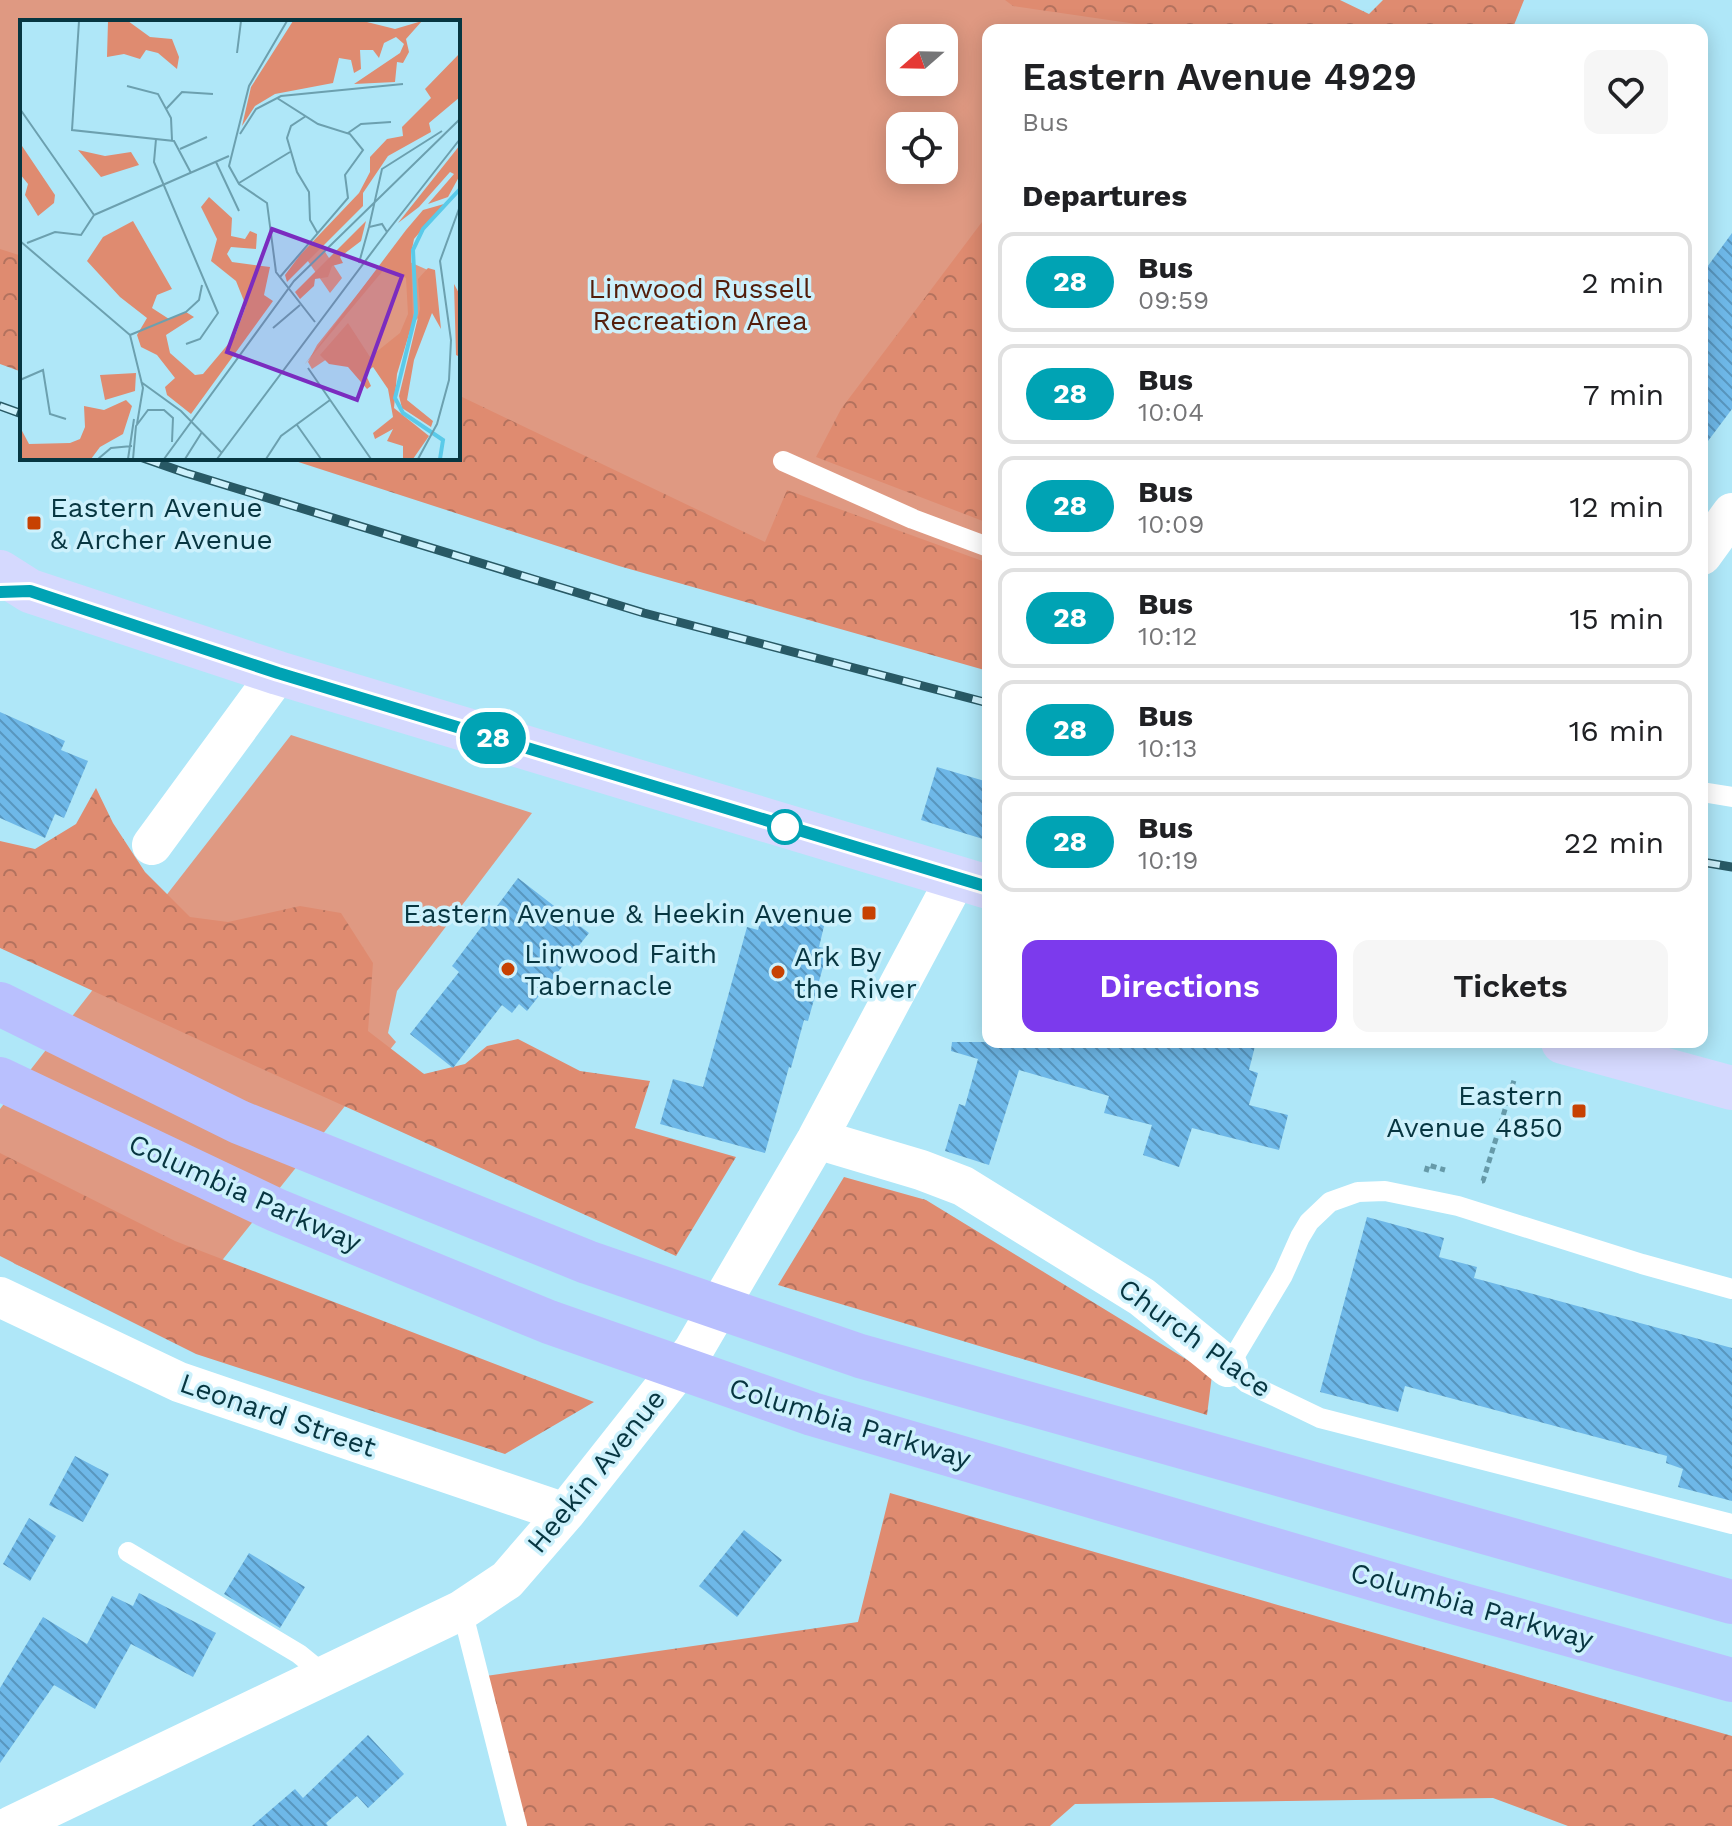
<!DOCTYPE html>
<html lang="en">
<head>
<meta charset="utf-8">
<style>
	:root { --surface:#fff; --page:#f6f6f6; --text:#202124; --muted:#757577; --line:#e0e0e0; --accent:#7c3aed }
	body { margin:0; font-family:"Work Sans",sans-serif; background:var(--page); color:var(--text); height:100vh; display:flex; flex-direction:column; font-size:30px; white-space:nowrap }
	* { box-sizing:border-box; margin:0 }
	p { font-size:26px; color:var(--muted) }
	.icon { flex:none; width:44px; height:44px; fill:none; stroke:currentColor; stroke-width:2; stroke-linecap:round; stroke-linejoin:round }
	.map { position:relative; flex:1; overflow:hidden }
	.sheet { position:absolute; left:982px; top:24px; width:726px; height:1024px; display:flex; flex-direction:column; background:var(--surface); border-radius:16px; box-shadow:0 4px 20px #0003 }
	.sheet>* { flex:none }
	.badge { padding:0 16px; border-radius:26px; font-size:28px; line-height:52px }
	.needle { width:52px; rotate:250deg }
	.buttons { position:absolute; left:886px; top:24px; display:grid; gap:16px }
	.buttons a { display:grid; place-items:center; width:72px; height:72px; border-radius:16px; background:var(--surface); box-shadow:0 4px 20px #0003; font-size:40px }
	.map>.badge { position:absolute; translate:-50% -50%; box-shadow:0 0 0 4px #fff }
	h2 { padding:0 40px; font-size:30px; line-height:72px }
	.round { display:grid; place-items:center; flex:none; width:84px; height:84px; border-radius:16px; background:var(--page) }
	.summary { display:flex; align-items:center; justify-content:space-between; height:136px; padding:0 40px }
	h1 { font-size:38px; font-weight:600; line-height:60px }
	.button { display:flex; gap:16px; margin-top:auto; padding:16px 40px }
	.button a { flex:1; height:92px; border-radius:16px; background:var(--accent); color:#fff; font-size:32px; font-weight:600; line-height:92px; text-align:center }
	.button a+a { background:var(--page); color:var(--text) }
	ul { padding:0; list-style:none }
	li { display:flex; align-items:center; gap:24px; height:100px; margin:0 16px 12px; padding:0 24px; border:4px solid var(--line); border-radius:16px }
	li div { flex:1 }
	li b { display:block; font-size:30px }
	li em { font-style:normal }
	li .badge { min-width:88px; font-weight:700; text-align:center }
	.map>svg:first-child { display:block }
	.green { fill:#df9982; fill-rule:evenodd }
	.forest { fill:url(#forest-crowns) }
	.building { fill:url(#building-back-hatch) }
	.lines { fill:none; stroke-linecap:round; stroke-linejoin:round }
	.path { stroke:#669aa9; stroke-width:5; stroke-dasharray:6 4; stroke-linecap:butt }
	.lane { stroke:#fff; stroke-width:20 }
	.street { stroke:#fff; stroke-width:40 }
	.primary { stroke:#d5d9fe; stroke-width:44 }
	.highway { stroke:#b9c0fe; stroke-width:44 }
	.rail-casing { stroke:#285965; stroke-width:9 }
	.rail { stroke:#cdf1fc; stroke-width:6; stroke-dasharray:18; stroke-linecap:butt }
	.line-casing { stroke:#fff; stroke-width:18 }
	.line { stroke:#00a3b4; stroke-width:12 }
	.poi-dot { fill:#c74102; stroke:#cdf1fc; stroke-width:3 }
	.stop-dot { fill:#fff; stroke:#00a3b4; stroke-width:4 }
	.labels { text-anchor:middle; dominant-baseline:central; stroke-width:7; stroke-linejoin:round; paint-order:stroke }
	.park-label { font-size:28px; fill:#531e0b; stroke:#cdf1fc }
	.poi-label { font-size:28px; fill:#073641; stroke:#cdf1fc; text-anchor:start }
	.street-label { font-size:28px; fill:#073641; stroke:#cdf1fc }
	.inset-river { fill:none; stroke:#5acae9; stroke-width:4 }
	.inset-road { fill:none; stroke:#6ca0af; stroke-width:2 }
	.view { fill:#7b2cbf; fill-opacity:0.15; stroke:#7b2cbf; stroke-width:4 }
	.inset-edge { fill:none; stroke:#073641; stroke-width:4 }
</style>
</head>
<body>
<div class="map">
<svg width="1732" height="1826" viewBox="0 0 1732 1826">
	<defs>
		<pattern id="forest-crowns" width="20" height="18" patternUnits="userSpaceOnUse" patternTransform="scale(2)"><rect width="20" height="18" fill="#df8b70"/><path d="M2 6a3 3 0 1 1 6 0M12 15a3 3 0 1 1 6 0" fill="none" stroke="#b3725e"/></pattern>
		<pattern id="building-back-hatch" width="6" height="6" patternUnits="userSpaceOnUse" patternTransform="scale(2)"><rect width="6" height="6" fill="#6eb8e8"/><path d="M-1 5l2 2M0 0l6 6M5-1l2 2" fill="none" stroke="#5896be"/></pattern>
	</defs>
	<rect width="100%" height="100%" fill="#afe7f8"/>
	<path class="green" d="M 0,0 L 1206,0 L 1255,30 L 988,30 L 988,640 L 458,458 L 458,22 L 22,22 L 22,332 L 0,324 ZM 900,38 L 944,38 L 944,82 L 900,82 ZM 900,126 L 944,126 L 944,170 L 900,170 Z
		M 291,735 L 532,813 L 397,991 L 388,1033 L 396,1042 L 165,1332 L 15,1264 L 0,1252 L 0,1109 Z"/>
	<path class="forest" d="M 1005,0 L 1340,0 L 1369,14 L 1383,0 L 1524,0 L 1512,30 L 1147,30 L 1150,26 L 1013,6 Z
		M 988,214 L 988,523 L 816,457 L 841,409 Z
		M 0,249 L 22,256 L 22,372 L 0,364 Z
		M 458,395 L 765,542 L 787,490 L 988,563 L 988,671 L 619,566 L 286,458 L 458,458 Z
		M 96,788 L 113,823 L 145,872 L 190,917 L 228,922 L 300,906 L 341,913 L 373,963 L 368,1031 L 424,1074 L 465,1064 L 487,1046 L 518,1039 L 580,1071 L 650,1081 L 635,1128 L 736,1157 L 676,1256 L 260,1068 L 0,948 L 0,841 L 35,849 L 76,824 Z
		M 0,1153 L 175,1241 L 594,1402 L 505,1454 L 196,1354 L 0,1256 Z
		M 844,1177 L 926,1200 L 1212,1375 L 1207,1415 L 778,1285 Z
		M 890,1493 L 1732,1736 L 1732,1826 L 1568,1826 L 1493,1798 L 1075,1804 L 1050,1826 L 517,1826 L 479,1677 L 858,1622 Z"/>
	<path class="building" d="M 1732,233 L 1732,409 L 1702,449 L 1702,274 Z
		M 0,712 L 65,741 L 61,750 L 88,761 L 64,818 L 55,814 L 45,838 L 0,818 Z
		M 937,767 L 988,782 L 988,821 L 983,839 L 921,820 Z
		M 518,878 L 589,933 L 527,1011 L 519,1004 L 512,1013 L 502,1005 L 453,1068 L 410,1034 L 459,972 L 452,966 Z
		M 764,906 L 825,922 L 819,947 L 828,949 L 808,1021 L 804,1020 L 791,1068 L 789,1067 L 765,1153 L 660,1124 L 673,1079 L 703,1087 L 747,927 L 758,930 Z
		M 952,1042 L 1256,1042 L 1249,1070 L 1258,1073 L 1249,1105 L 1288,1115 L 1279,1150 L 1192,1128 L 1179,1167 L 1143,1155 L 1152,1125 L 1104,1113 L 1109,1096 L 1019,1070 L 989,1165 L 945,1151 L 959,1104 L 965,1106 L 978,1059 L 951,1051 Z
		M 1367,1217 L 1444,1238 L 1439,1257 L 1477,1267 L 1474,1278 L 1732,1348 L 1732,1501 L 1678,1487 L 1683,1469 L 1666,1463 L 1667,1456 L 1405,1386 L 1398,1412 L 1320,1392 Z
		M 75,1456 L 109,1474 L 83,1522 L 49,1505 Z
		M 29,1518 L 56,1536 L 30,1581 L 3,1564 Z
		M 744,1530 L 782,1560 L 737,1617 L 699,1586 Z
		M 249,1553 L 305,1587 L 280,1628 L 224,1594 Z
		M 139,1593 L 216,1633 L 193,1677 L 131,1644 L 95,1709 L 54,1685 L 0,1763 L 0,1688 L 43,1617 L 87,1644 L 112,1596 L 133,1606 Z
		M 368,1735 L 404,1774 L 368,1808 L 357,1796 L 326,1823 L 328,1826 L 252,1826 L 295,1789 L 303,1798 Z"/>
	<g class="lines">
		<path class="path" d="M 1426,1172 L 1428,1165 L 1445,1170
			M 1482,1181 L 1483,1181 L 1515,1077"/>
		<path class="lane" d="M 783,461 L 913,519 L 988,547
			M 1702,792 L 1732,797
			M 1732,1289 L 1642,1264 L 1458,1206 L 1385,1191 L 1358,1192 L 1330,1202 L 1309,1222 L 1300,1237 L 1283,1275 L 1228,1367 L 1247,1383 L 1320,1418 L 1732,1524
			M 128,1552 L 299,1654 L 326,1676
			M 462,1610 L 517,1826"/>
		<path class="street" d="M 1702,555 L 1732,513
			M 152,845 L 278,673
			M 817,1139 L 921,1170 L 963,1186 L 1142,1297 L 1228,1367
			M 0,1297 L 179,1382 L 565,1513
			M 11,1826 L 462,1610 L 507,1580 L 565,1513 L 693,1351 L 817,1139 L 956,878"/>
		<path class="primary" d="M 0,572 L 30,591 L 278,673 L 988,887
			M 1563,1042 L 1732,1088"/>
		<path class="highway" d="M 0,1004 L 239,1122 L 587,1262 L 860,1356 L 1732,1602
			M 0,1079 L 276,1210 L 549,1322 L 812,1414 L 1442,1599 L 1732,1680"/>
		<g class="rail-casing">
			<path id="rail" d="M 0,406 L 22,414
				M 143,458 L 186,473 L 644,613 L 988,703
				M 1702,862 L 1732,867"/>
		</g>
		<use href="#rail" class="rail"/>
	</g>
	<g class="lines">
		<g class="line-casing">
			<path id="line" d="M 0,592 L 30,591 L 278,673 L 988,887"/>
		</g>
		<use href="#line" class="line"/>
	</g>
	<g class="poi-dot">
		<rect x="26" y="515" width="16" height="16" rx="4"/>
		<rect x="861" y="905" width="16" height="16" rx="4"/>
		<circle cx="508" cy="969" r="8"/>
		<circle cx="778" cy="972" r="8"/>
		<rect x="1571" y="1103" width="16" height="16" rx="4"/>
	</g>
	<circle class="stop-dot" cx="785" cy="827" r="16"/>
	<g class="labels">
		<g class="park-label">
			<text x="700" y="288">Linwood Russell<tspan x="700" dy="32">Recreation Area</tspan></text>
		</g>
		<g class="poi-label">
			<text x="50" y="507">Eastern Avenue<tspan x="50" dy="32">&amp; Archer Avenue</tspan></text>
			<text x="853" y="913" text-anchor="end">Eastern Avenue &amp; Heekin Avenue</text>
			<text x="524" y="953">Linwood Faith<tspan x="524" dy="32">Tabernacle</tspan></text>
			<text x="794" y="956">Ark By<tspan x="794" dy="32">the River</tspan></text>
			<text x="1563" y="1095" text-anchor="end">Eastern<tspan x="1563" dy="32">Avenue 4850</tspan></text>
		</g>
		<g class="street-label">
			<text transform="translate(245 1193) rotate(24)">Columbia Parkway</text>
			<text transform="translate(1195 1338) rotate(36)">Church Place</text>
			<text transform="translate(278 1415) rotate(19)">Leonard Street</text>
			<text transform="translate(850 1423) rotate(17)">Columbia Parkway</text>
			<text transform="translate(596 1471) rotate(-51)">Heekin Avenue</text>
			<text transform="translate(1472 1606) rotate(16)">Columbia Parkway</text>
		</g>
	</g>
	<g transform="translate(20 20)">
		<rect width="440" height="440" fill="#afe7f8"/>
		<path d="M 298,221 L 322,258 L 310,273 L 283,234 ZM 376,226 L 376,236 L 410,251 L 415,283 L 338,352 L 319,331 L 292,349 L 288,342 L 297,325 Z" fill="#df9982"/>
		<path d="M 88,1 L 108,1 L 130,17 L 152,19 L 159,37 L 157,49 L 138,33 L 126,30 L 120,39 L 104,34 L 87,37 ZM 273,1 L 343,1 L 375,9 L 402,1 L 386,19 L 389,32 L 383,43 L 377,42 L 375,62 L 334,64 L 380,33 L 384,24 L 376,17 L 364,23 L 359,38 L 353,30 L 340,30 L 341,49 L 334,53 L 331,40 L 319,38 L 313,63 L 255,74 L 235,86 L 222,106 L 231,67 ZM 440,33 L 440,77 L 409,103 L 411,112 L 368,136 L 343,173 L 343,186 L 267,262 L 265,255 L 280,235 L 339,173 L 350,152 L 350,137 L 367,119 L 383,116 L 382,107 L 411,78 L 405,69 ZM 0,123 L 35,175 L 34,183 L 18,196 L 5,175 L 8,164 L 0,154 ZM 440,125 L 440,155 L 428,177 L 408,184 L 434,154 L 430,152 L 399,187 L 378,203 ZM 58,130 L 85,136 L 111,132 L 119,145 L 81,157 ZM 189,177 L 212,198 L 211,216 L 225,219 L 230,211 L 237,214 L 236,229 L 211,227 L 207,234 L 212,242 L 250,247 L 244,275 L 253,281 L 171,394 L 147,375 L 145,367 L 155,358 L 137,335 L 121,327 L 117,315 L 127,298 L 100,277 L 67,241 L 83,217 L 113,201 L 152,269 L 137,275 L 132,288 L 149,299 L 166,292 L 174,297 L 146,315 L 150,333 L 175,355 L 183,354 L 215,316 L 226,286 L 216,261 L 191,241 L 197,219 L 181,187 ZM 424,184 L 394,219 L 391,234 L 393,301 L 377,354 L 374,388 L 409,416 L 393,439 L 383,439 L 383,426 L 367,421 L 373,409 L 355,419 L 353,413 L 373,397 L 368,369 L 353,347 L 345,353 L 351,366 L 347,369 L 328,347 L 309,344 L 300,335 L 328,303 L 350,337 L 380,313 L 388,294 L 386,258 L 366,247 L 285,344 L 386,210 L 403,190 ZM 346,201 L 341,221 L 320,237 L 323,243 L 312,246 L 308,257 L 295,259 L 294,266 L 280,279 L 275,272 ZM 408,248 L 415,250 L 421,309 L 412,293 L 394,340 L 387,380 L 413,401 L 411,407 L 382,388 L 379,376 L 400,289 L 398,259 ZM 434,264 L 440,275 L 440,337 L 436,335 ZM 116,353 L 115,371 L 85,380 L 80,355 ZM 106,380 L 112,386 L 103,414 L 80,427 L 71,439 L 0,439 L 0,407 L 9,424 L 50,423 L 60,419 L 65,407 L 64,386 L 84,390 Z" fill="#df8b70"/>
		<path class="inset-river" d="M 420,439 L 423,420 L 383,393 L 375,378 L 396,293 L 393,230 L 403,209 L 440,169"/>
		<path class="inset-road" d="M 59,1 L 52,110 L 154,121 L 171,153M 267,1 L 229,66 L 209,146 L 219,164 L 247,183 L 256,252 L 295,302M 217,33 L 221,1M 107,66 L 138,74 L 151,98 L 152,120M 257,78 L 298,104 L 330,114 L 343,130 L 325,155 L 328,178 L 260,257M 0,89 L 74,195 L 61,215 L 35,212 L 7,223M 146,89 L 162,72 L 193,74M 286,96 L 271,106 L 267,118 L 277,152 L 289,172 L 290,200 L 298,214M 328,113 L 341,104 L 371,102M 220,114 L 236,89 L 261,76 L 383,64M 136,119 L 134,142 L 198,293 L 180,319 L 166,324M 160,129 L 187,117M 196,142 L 219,191M 219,163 L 270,132M 74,195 L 209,136M 349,207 L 362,149 L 422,111M 367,212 L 440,119M 0,221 L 110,315 L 123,368 L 117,404M 253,308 L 280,285M 110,315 L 166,292 L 179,280 L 182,265M 288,348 L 351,439M 0,360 L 23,350 L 30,394 L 46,399M 121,362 L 161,391 L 202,433M 277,405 L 301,439M 78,439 L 91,428 L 112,426M 108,439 L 114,399M 113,439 L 116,406 L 128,390 L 144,390 L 153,398 L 152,422M 144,439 L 274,261 L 440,99M 165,439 L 182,412M 197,439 L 367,212 L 362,204 L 349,207 L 339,243M 246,439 L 261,416 L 310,380M 398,439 L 417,404 L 429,360 L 431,320 L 420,241 L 440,186"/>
		<path class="view" d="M 252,209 L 382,256 L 337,380 L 207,332 Z"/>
		<rect width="440" height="440" class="inset-edge"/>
	</g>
</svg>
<div class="buttons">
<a><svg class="needle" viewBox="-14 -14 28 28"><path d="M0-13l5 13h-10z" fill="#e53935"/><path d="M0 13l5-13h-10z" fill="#757577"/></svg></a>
<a><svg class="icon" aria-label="locate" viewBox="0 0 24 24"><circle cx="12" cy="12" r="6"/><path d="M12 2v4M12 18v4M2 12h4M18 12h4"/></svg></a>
</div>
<b class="badge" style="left:493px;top:738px;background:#00a3b4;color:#fff">28</b>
<section class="sheet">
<div class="summary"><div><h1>Eastern Avenue 4929</h1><p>Bus</p></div><a class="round"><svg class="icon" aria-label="heart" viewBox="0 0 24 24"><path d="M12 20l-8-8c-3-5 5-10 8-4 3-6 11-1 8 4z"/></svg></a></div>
<h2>Departures</h2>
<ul>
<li><span class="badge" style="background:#00a3b4;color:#fff">28</span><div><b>Bus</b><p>09:59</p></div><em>2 min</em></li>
<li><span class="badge" style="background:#00a3b4;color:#fff">28</span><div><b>Bus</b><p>10:04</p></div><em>7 min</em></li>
<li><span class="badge" style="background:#00a3b4;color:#fff">28</span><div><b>Bus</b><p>10:09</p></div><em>12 min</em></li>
<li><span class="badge" style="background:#00a3b4;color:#fff">28</span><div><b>Bus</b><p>10:12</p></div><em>15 min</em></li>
<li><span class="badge" style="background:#00a3b4;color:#fff">28</span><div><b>Bus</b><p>10:13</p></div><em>16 min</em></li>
<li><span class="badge" style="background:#00a3b4;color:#fff">28</span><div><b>Bus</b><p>10:19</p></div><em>22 min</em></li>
</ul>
<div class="button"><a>Directions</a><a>Tickets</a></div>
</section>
</div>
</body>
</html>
